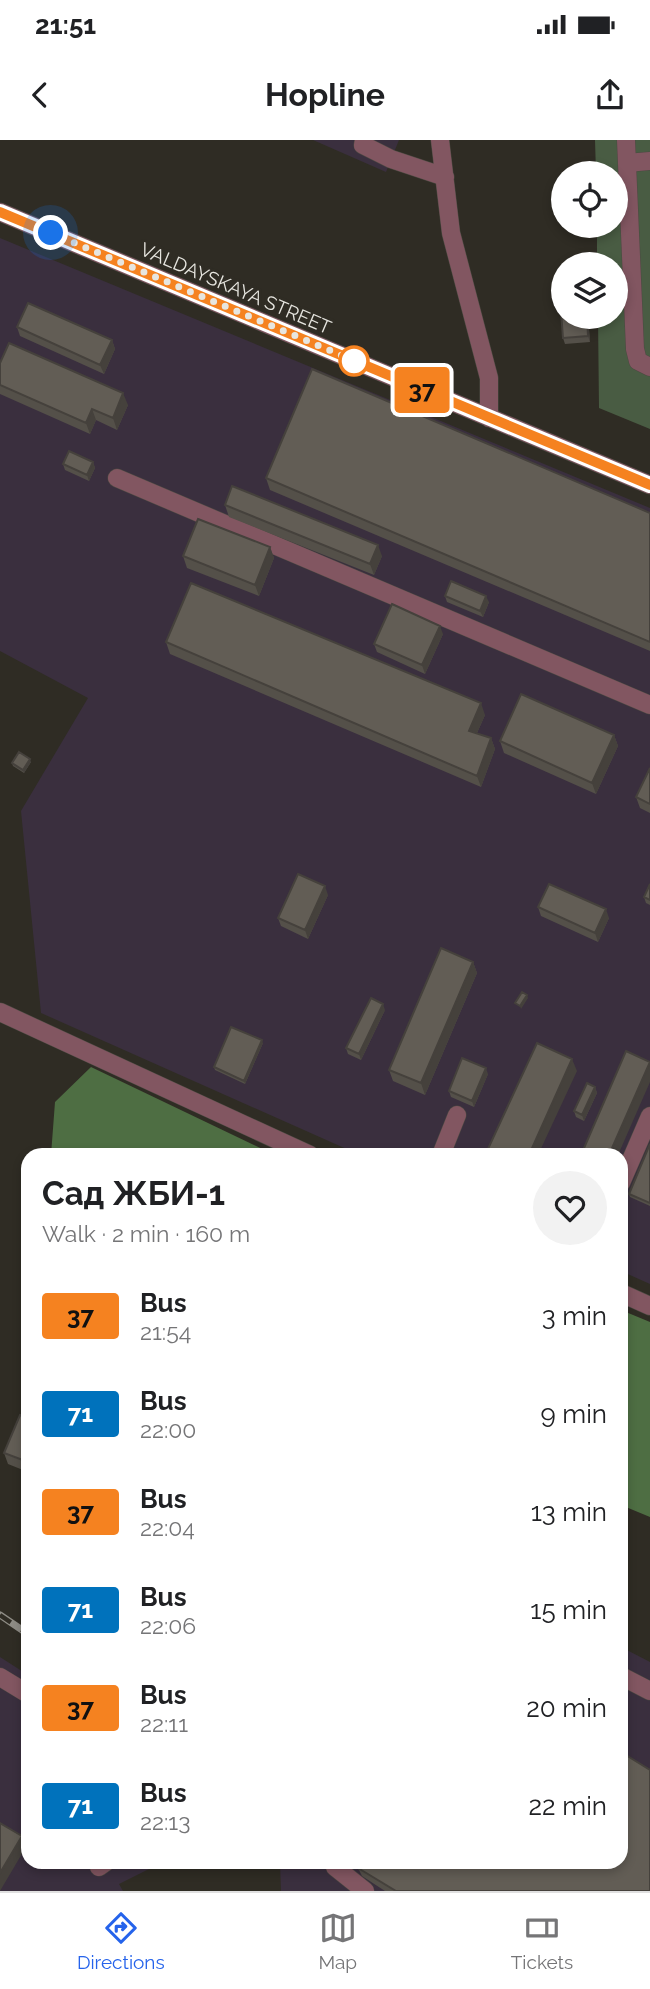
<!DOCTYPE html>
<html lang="en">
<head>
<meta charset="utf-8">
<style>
	:root { --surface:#fff; --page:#f2f2f2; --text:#202124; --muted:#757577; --line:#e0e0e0; --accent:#2563eb }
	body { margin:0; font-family:Raleway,sans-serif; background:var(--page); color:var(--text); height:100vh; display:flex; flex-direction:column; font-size:26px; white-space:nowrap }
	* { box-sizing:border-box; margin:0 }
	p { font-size:23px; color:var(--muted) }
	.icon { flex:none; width:38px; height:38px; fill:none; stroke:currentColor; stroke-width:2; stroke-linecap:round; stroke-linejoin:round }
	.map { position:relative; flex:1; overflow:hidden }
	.sheet { position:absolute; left:21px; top:1008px; width:607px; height:721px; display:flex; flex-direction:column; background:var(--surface); border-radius:21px; box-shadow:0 4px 10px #0003 }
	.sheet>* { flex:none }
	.badge { padding:0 14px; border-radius:5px; font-size:24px; line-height:46px }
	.tools { position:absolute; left:551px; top:21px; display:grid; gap:14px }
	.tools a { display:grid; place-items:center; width:77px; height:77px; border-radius:50%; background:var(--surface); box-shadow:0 4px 10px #0003; font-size:35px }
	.you { position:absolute; width:35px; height:35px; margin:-18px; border:5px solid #fff; border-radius:50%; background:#1a73e8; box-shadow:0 0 0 10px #1a73e833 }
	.map>.badge { position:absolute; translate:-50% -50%; box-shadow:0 0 0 4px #fff }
	.round { display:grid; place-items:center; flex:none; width:74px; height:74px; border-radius:37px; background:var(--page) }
	.overview { display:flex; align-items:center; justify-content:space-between; height:119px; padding:0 21px }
	h1 { font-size:33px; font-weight:700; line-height:52px }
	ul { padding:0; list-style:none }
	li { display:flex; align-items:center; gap:21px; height:98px; padding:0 21px }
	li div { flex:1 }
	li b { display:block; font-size:26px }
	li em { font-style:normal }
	li .badge { min-width:77px; font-weight:700; text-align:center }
	.status { display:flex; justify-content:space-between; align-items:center; height:49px; padding:0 35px; background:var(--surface); direction:ltr }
	.status svg { height:19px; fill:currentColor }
	header { display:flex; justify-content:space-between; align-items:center; height:91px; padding:0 21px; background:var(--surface); font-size:32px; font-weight:700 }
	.dock { display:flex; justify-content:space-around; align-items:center; height:98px; border-top:2px solid var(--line); background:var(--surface); font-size:19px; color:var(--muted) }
	.dock a { display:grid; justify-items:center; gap:4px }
	.dock .on { color:var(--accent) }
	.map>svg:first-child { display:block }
	.industrial { fill:#3a2f3e }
	.green { fill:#495c43 }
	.forest { fill:#4e6e43 }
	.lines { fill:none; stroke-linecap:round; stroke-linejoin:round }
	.minor-casing { stroke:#4c4a42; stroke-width:19 }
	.minor { stroke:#825661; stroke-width:18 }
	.rail-casing { stroke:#8e8c85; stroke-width:7 }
	.rail { stroke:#2f2c24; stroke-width:4.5; stroke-dasharray:13; stroke-linecap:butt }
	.wall { fill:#545049 }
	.shaded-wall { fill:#45413c }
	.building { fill:#625d55; stroke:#45413c; stroke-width:2 }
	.line-casing { stroke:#fff; stroke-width:16 }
	.line { stroke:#f58220; stroke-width:10 }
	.walk { stroke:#e7e6e0; stroke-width:7; stroke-dasharray:0 12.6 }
	.stop-dot { fill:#fff; stroke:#f58220; stroke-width:3.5 }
	.labels { text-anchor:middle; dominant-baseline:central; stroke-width:6; stroke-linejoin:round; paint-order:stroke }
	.street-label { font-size:19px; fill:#e7e6e0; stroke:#2f2c24 }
</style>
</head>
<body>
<div class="status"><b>21:51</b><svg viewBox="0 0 49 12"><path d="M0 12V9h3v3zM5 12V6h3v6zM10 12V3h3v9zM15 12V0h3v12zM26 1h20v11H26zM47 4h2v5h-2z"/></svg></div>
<header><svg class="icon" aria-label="back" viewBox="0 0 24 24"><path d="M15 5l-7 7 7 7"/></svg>Hopline<svg class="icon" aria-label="share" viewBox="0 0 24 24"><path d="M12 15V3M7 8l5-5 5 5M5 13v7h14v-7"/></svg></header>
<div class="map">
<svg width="650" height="1751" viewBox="0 0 650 1751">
	<rect width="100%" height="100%" fill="#2f2c24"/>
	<path class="industrial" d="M 313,0 L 399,0 L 386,32 Z
		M 0,98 L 650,368 L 650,1144 L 621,1131 L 621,1015 L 360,1015 L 41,873 L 21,671 L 88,558 L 0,511 Z
		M 621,1507 L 650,1522 L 650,1751 L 281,1751 L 280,1722 L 621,1722 Z
		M 0,1517 L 28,1535 L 28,1722 L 163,1722 L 119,1744 L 123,1751 L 0,1751 Z"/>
	<path class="green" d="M 595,0 L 650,0 L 650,289 L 599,268 L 598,177 L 616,177 L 616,124 L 597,124 L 597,86 L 616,86 L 616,33 L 596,33 Z"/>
	<path class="forest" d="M 91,927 L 275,1015 L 51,1015 L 55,962 Z
		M 621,1170 L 650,1182 L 650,1377 L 621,1365 Z"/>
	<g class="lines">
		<g class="minor-casing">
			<path id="minor" d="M 364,0 L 363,5 L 391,19 L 445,37
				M 440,0 L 451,93 L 489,238 L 489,278
				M 626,0 L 635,209 L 638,221 L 650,227
				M 627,23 L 650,21
				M 0,72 L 650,345
				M 117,338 L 650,565
				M 0,872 L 310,1015
				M 441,1015 L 457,975
				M 621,1043 L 650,976
				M 621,1153 L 650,1166
				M 621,1536 L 650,1551
				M 0,1537 L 28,1554
				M 334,1722 L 335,1727 L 365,1751
				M 99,1727 L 106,1722"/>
		</g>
		<use href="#minor" class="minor"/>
		<g class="rail-casing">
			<path id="rail" d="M 0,1475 L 28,1494"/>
		</g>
		<use href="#rail" class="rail"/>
	</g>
	<path class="wall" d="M 588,177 L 590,202 L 565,204 L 563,198 Z
		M 17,187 L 112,200 L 115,209 L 104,234 L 20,196 Z
		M 0,223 L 128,265 L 117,290 L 96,280 L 90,294 L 0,254 Z
		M 93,322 L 95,328 L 89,341 L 65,330 L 63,324 Z
		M 266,338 L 650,373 L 650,511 L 270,350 Z
		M 225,365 L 382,416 L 374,435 L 229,377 Z
		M 270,407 L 274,418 L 259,456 L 187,428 L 183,416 Z
		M 445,456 L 489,462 L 483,477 L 447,462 Z
		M 443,494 L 425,534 L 377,512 L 374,504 Z
		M 166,502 L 485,575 L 477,593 L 491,598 L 495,609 L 481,647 L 170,514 Z
		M 614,595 L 618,606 L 596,654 L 504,613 L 500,601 Z
		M 31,622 L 24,633 L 13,626 L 12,623 Z
		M 650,628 L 650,673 L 640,668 L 636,657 Z
		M 650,744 L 650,765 L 646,763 L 644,757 Z
		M 328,755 L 308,799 L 281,786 L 278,778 Z
		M 538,767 L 609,778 L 598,802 L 541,776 Z
		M 473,822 L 477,833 L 425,955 L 393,941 L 389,930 Z
		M 385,870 L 361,920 L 348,914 L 346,908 Z
		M 263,903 L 245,944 L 215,930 L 214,927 Z
		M 488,934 L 474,967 L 451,957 L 449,951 Z
		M 595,947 L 597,953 L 584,981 L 576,977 L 574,971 Z
		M 650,1004 L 650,1066 L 630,1057 L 629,1054 Z
		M 28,1278 L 28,1332 L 8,1324 L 4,1313 Z
		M 358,1728 L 650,1751 L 385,1751 L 362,1736 Z"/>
	<path class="shaded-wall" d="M 587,177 L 588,177 L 590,202 L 588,196 Z
		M 112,200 L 115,209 L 104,234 L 100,225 Z
		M 123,253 L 128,265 L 117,290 L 113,278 Z
		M 92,269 L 96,280 L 90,294 L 86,283 Z
		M 93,322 L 95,328 L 89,341 L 87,335 Z
		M 378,405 L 382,416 L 374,435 L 370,424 Z
		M 270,407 L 274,418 L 259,456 L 255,445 Z
		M 486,456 L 489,462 L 483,477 L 480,471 Z
		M 440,486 L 443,494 L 425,534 L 422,525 Z
		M 481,563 L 485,575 L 473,602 L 469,591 Z
		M 614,595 L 618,606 L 596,654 L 592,643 Z
		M 491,598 L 495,609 L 481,647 L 477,636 Z
		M 30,619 L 31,622 L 24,633 L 23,630 Z
		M 325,746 L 328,755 L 308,799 L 305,790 Z
		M 606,769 L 609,778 L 598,802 L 595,793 Z
		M 473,822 L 477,833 L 425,955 L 421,943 Z
		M 527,855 L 528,858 L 521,869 L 520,866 Z
		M 383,864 L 385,870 L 361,920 L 359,914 Z
		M 262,900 L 263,903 L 245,944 L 244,941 Z
		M 572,919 L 577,931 L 538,1015 L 529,1015 Z
		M 650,922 L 650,942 L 618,1015 L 609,1015 Z
		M 486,928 L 488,934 L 474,967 L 472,961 Z
		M 595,947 L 597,953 L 584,981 L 582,975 Z
		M 22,1696 L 26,1707 L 0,1751 L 0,1733 Z"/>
	<path class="building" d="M 28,163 L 112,200 L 100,225 L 17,187 Z
		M 561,171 L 564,171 L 564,177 L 587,177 L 588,196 L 563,198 Z
		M 9,203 L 123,253 L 113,278 L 92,269 L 86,283 L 0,245 L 0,223 Z
		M 312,229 L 650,373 L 650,502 L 266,338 Z
		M 69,311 L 93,322 L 87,335 L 63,324 Z
		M 232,346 L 378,405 L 370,424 L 225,365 Z
		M 198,379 L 270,407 L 255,445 L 183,416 Z
		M 451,441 L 486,456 L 480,471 L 445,456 Z
		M 191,443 L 481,563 L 469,591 L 491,598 L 477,636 L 166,502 Z
		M 392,464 L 440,486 L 422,525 L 374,504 Z
		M 521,554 L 614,595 L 592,643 L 500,601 Z
		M 19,612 L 30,619 L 23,630 L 12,623 Z
		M 650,628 L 650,664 L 636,657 Z
		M 298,734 L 325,746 L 305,790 L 278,778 Z
		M 549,744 L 606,769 L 595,793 L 538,767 Z
		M 650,744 L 650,760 L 644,757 Z
		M 441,808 L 473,822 L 421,943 L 389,930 Z
		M 522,852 L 527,855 L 520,866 L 515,863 Z
		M 371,858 L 383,864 L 359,914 L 346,908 Z
		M 231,887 L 262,900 L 244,941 L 214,927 Z
		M 537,903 L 572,919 L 529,1015 L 496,1015 L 487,1011 Z
		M 626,911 L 650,922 L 609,1015 L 581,1015 Z
		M 462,918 L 486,928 L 472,961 L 449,951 Z
		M 587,943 L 595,947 L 582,975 L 574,971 Z
		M 650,1004 L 650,1063 L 629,1054 Z
		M 20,1275 L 28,1278 L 28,1322 L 4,1313 Z
		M 621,1612 L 650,1630 L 650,1751 L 396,1751 L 358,1728 L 362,1722 L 621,1722 Z
		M 0,1683 L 22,1696 L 0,1733 Z"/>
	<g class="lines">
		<g class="line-casing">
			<path id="line" d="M 0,72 L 650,345"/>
		</g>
		<use href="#line" class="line"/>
		<path class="walk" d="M 51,93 L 360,223 L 354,221"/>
	</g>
	<circle class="stop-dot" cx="354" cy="221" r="14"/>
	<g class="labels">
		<g class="street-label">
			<text transform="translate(236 148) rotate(23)">VALDAYSKAYA STREET</text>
		</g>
	</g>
</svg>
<div class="tools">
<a><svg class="icon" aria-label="locate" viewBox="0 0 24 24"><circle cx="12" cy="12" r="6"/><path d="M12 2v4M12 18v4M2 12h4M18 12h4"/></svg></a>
<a><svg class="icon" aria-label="layers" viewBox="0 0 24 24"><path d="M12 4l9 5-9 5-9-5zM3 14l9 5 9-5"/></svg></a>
</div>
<div class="you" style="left:51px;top:93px"></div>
<b class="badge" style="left:422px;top:250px;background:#f58220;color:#111">37</b>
<section class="sheet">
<div class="overview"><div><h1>Сад ЖБИ-1</h1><p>Walk · 2 min · 160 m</p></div><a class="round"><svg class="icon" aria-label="heart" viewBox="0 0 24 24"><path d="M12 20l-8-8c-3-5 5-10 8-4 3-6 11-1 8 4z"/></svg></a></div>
<ul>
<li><span class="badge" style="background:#f58220;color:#111">37</span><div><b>Bus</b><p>21:54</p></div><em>3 min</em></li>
<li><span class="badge" style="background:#0072bc;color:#fff">71</span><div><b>Bus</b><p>22:00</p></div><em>9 min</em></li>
<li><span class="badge" style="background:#f58220;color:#111">37</span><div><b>Bus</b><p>22:04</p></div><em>13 min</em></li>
<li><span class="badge" style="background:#0072bc;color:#fff">71</span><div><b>Bus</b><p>22:06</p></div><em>15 min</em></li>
<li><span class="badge" style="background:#f58220;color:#111">37</span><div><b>Bus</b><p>22:11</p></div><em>20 min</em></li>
<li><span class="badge" style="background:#0072bc;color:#fff">71</span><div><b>Bus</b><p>22:13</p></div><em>22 min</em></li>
</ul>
</section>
</div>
<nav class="dock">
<a class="on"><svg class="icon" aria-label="directions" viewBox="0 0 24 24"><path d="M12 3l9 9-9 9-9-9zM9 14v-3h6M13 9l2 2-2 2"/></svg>Directions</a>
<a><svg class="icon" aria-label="map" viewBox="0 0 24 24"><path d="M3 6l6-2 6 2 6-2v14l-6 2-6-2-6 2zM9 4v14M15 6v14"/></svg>Map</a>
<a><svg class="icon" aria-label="tickets" viewBox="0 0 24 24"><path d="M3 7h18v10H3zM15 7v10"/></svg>Tickets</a>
</nav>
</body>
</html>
